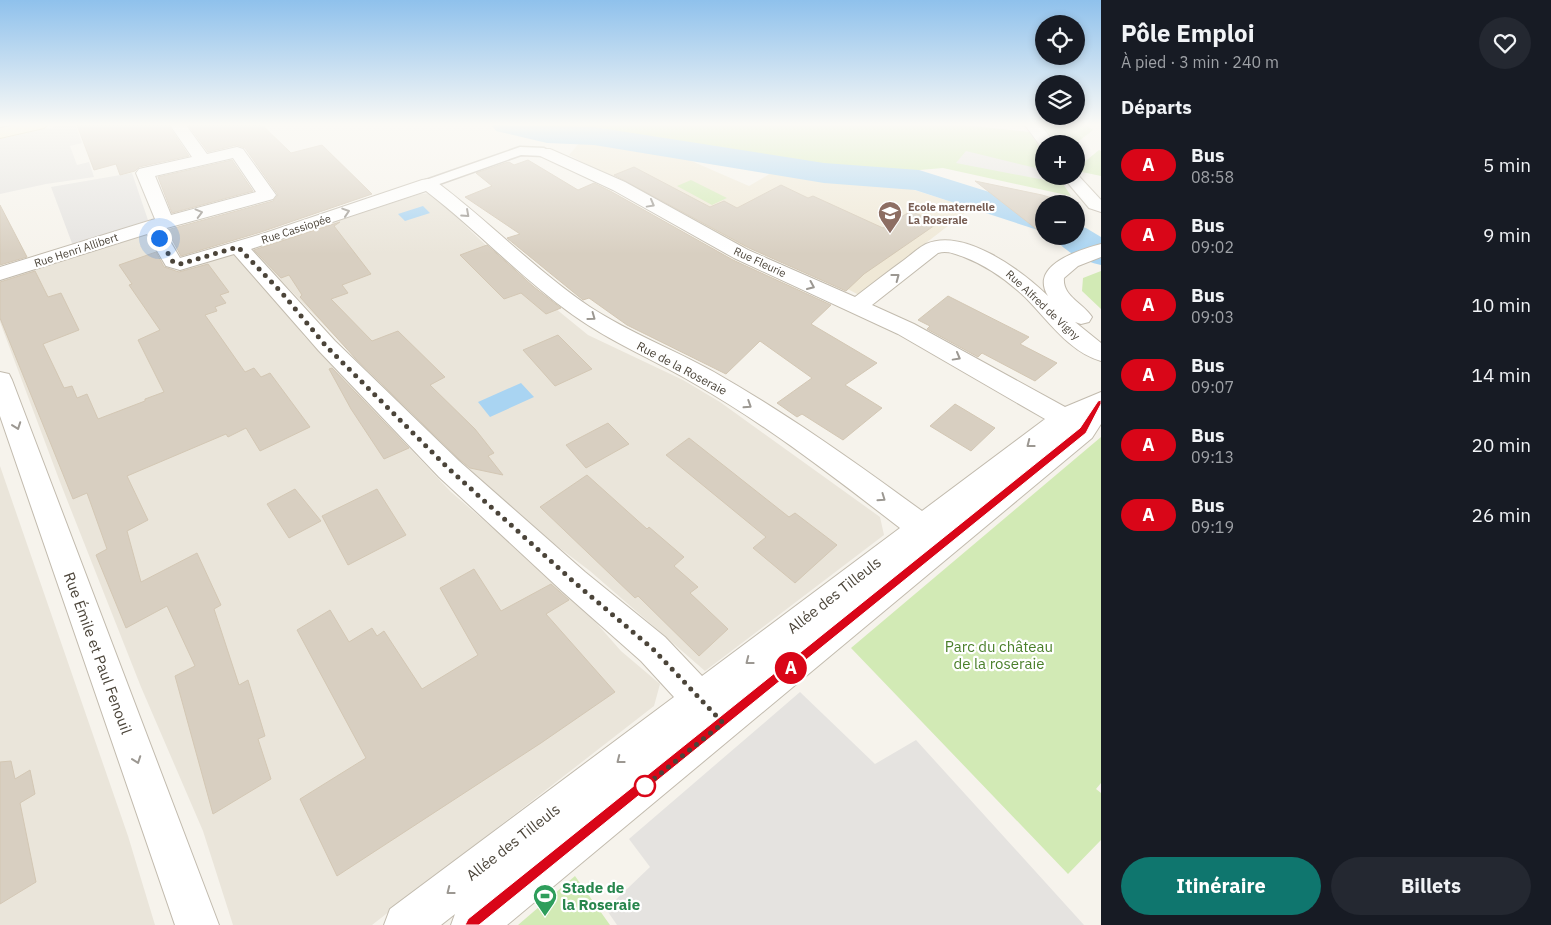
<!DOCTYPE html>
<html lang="fr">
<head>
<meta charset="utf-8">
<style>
	:root { --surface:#171b24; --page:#242831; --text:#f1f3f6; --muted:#9ea1a6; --accent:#0f766e }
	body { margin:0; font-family:"IBM Plex Sans",sans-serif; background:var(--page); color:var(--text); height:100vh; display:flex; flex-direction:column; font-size:19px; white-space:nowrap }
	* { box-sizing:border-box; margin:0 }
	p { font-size:16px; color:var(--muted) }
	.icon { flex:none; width:28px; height:28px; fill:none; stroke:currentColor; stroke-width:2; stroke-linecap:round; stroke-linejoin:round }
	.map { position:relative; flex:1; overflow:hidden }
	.sheet { display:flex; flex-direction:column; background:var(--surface); width:450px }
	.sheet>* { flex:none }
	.badge { padding:0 10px; border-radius:16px; font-size:18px; line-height:32px }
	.tools { position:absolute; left:1035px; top:15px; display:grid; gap:10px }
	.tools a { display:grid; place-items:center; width:50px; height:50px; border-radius:50%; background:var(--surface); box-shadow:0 2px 8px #0003; font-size:25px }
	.you { position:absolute; width:25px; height:25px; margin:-12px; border:4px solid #fff; border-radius:50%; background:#1a73e8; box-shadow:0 0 0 8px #1a73e833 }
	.map>.badge { position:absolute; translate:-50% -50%; box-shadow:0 0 0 2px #fff }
	h2 { padding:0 20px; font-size:19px; line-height:45px }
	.round { display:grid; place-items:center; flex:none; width:52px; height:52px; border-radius:26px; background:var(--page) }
	.head { display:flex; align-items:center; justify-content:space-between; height:85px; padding:0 20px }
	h1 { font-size:24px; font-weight:800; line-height:38px }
	.button { display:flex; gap:10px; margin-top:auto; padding:10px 20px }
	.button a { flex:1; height:58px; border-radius:30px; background:var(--accent); color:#fff; font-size:20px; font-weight:800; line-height:58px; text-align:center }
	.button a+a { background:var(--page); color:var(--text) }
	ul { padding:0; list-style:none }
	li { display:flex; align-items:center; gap:15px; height:70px; padding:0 20px }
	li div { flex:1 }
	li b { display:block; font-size:19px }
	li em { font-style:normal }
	li .badge { min-width:55px; font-weight:700; text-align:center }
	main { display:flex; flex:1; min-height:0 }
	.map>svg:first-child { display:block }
	.residential { fill:#eae5da }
	.education { fill:#efe8d6 }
	.green { fill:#d2eab5 }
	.parking { fill:#e5e3e0 }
	.water { fill:#a9d4f2 }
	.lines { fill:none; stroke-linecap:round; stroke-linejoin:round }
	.river { fill:#a9d4f2; fill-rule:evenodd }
	.building { fill:#d8cfc1; stroke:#d3c7b4 }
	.pedestrian-casing { stroke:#c2bbae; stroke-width:3 }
	.minor-casing { stroke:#c2bbae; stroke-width:2 }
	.secondary-casing { stroke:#d6c79b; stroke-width:2 }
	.pedestrian { fill:#fff; fill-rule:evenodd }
	.minor { fill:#fff; fill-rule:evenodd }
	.secondary { fill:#fff3cd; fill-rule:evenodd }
	.oneway { stroke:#9c9892 }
	.line { fill:#d90618; stroke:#fff }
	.walk { stroke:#4b4439; stroke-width:5; stroke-dasharray:0 9 }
	.stop-dot { fill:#fff; stroke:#d90618; stroke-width:2.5 }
	.labels { text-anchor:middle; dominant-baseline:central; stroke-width:4.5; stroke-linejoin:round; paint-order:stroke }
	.far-education-label { font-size:11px; font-weight:bold; fill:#785e54; stroke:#fff; text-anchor:start }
	.far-street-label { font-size:11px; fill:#4b4439; stroke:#fff }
	.street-label { font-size:12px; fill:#4b4439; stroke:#fff }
	.near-street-label { font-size:15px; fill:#4b4439; stroke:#fff }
	.near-park-label { font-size:15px; fill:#4a7f2a; stroke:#fff }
	.near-leisure-label { font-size:15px; font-weight:bold; fill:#27864d; stroke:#fff; text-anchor:start }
</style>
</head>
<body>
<main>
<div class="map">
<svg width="1101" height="925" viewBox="0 0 1101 925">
	<rect width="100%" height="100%" fill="#f6f3ec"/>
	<path class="residential" d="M 431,193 L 534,291 L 588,335 L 683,380 L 720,402 L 880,517 L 884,535 L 705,671 L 590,571 L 516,515 L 441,447 L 250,248 L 420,194 Z
		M 148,234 L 175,271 L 233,254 L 237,259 L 245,260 L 304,336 L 450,491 L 577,601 L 621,651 L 660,684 L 654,706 L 372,925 L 233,925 L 203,831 L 141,687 L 60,482 L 0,322 L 0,279 Z
		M 0,466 L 128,836 L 155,925 L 0,925 Z"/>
	<path class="education" d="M 581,141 L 673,153 L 749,186 L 778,169 L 892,183 L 971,208 L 859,295 L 756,240 L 744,248 L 569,155 Z"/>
	<path class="green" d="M 520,125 L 965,125 L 1029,132 L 1044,154 L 1044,176 L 1058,176 L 1071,196 L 943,168 L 896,172 L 784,165 L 642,138 Z
		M 1043,125 L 1087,125 L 1093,130 L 1075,144 L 1058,144 Z
		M 1099,150 L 1101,151 L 1101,176 L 1082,172 L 1082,164 Z
		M 691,180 L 727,198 L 712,205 L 677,186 Z
		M 1101,271 L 1101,309 L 1082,291 L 1083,278 Z
		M 1101,437 L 1101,783 L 1096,789 L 1101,793 L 1101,840 L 1068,874 L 851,648 Z
		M 575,876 L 610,925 L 518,925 Z"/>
	<path class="parking" d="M 64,125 L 75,125 L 82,143 L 70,146 L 77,165 L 89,162 L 94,177 L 46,184 L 0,194 L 0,139 Z
		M 966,151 L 1044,170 L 1044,176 L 1055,176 L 1060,183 L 956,163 Z
		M 132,173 L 149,223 L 73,246 L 51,187 Z
		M 800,692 L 875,764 L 916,740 L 1084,925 L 617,925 L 606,909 L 650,867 L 629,839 Z"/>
	<path class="water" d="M 423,206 L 430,213 L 405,221 L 398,214 Z
		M 521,383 L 534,397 L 490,417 L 478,402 Z"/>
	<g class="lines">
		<path class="river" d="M 492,125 L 594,127 L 824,163 L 919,170 L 1044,209 L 1044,232 L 915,190 L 824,183 L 594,145 L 547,143 L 496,131 Z
			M 1076,225 L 1086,228 L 1101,237 L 1101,265 C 1083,261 1063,251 1053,236 L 1076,236 Z"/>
	</g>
	<path class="building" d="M 77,125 L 168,125 L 189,156 L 139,167 L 135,171 L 120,175 L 116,164 L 94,170 Z
		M 188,125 L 262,125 L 291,153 L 322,145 L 372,194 L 261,232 L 181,256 L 167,230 L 273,201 L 278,195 L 245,148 L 237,145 L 208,152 Z
		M 232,160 L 253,191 L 172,213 L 158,177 Z
		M 528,160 L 578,190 L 594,183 L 612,192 L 733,260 L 831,305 L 811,324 L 877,363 L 845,385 L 882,408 L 843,440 L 802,414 L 797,417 L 777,403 L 812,378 L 760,341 L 726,374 L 627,325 L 589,298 L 583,300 L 507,238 L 520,234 L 465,197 L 492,186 L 476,173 L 505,163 L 509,162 L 514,165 Z
		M 634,167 L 710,207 L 724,201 L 737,208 L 781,185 L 808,198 L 813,196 L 883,228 L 911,211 L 938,223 L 864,274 L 846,291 L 749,248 L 614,175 Z
		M 975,181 L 1042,195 L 1073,204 L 1044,204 L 1044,235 Z
		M 0,205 L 27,257 L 0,265 Z
		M 340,222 L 334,226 L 371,274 L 342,285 L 348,293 L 331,299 L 372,341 L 398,331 L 445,377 L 430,385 L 475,429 L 494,453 L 488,456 L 503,475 L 470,468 L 460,460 L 355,358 L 300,297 L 302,295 L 289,275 L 281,278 L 254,250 Z
		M 487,245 L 534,287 L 561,308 L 546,314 L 521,293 L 504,299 L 460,255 Z
		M 156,252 L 164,267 L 179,272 L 208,264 L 229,292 L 220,295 L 226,303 L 215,307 L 217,311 L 205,315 L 245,372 L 254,368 L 261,377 L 270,373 L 310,427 L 260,451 L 246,428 L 228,437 L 226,434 L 127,476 L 148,520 L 127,531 L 141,582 L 197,553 L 221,605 L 214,609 L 239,685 L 248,680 L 265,736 L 258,739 L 271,779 L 213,814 L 175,676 L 195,666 L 167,606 L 126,628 L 96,555 L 107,549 L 87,493 L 73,499 L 0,318 L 0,282 L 35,271 L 48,297 L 61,293 L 79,330 L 43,344 L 64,388 L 72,386 L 77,398 L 87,394 L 98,419 L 145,401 L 145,399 L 164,392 L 138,340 L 160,330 L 129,285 L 132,284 L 119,265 Z
		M 948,296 L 1029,337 L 1020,344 L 1057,363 L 1035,381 L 982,353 L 978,357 L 927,329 L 930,326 L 918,320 Z
		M 558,335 L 592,369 L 555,386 L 523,350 Z
		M 332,368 L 409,448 L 384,459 L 351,409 L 329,369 Z
		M 955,404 L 995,428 L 971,451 L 930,426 Z
		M 608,423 L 629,444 L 586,468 L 566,445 Z
		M 689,438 L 789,517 L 795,513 L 837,545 L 795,583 L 753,548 L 766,537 L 666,455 Z
		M 587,475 L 647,529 L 649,527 L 684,557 L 674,566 L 698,587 L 690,593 L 728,629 L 699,656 L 638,596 L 635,598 L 540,507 Z
		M 295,489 L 321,521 L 289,538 L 267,504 Z
		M 377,489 L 406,535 L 348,565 L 322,516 Z
		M 474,569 L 501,611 L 551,584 L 569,600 L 546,614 L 615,692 L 541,743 L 337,876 L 300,799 L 366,758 L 297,630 L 330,610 L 349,642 L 372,628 L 377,636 L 384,631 L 422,689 L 478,655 L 440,588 Z
		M 11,761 L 15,779 L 30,770 L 35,794 L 20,803 L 36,882 L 0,904 L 0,762 Z"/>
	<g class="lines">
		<g class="pedestrian-casing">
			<path id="pedestrian" d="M 520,147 L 544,148 L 551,152 L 544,156 L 521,155 L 428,188 L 423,187 L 421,184 L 423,181 Z"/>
		</g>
		<g class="minor-casing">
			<path id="minor" d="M 170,125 L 186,125 L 207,154 L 237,147 L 243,149 L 276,195 L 273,199 L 163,229 L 180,258 L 262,234 L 422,180 L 428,179 L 434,180 C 488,220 535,270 590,307 C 630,333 673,349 714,372 C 786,413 855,462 922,511 L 1045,419 L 898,334 L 734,258 L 613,190 L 538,155 L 536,152 L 538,149 L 550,149 L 625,182 L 748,250 L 855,297 C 871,285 887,272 904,260 C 911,255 918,248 926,244 C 964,227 1022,271 1048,296 C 1029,265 1079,250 1101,244 L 1101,257 L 1078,266 L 1064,278 C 1062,296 1083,303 1092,317 L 1089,322 L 1081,324 L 1075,322 L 1101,343 L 1101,361 C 1069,352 1048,320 1025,297 C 1007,280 987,266 964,257 C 955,254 947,250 938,253 L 872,305 L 914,324 L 1065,407 L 1101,392 L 1101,424 L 1092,438 L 507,925 L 451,925 L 455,914 L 441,925 L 384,925 L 390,909 L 674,697 L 641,661 L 563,592 L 439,477 L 319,351 L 234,254 L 180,270 L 166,266 L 147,234 L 0,280 L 0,267 L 155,219 L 136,173 L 139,169 L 192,157 ZM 233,158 L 256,192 L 171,215 L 155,176 ZM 426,191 C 477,230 521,278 573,315 C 612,343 655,360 695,384 C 767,425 834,477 900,528 L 702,676 L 665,637 L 585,572 L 459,461 L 335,341 L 251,249 Z
				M 1025,125 L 1041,125 L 1055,144 L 1044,144 L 1044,148 L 1041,147 Z
				M 1076,173 L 1101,200 L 1101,212 L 1089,208 L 1062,176 L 1076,176 Z
				M 0,372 L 9,374 L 12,380 L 219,925 L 175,925 L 0,416 Z"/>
		</g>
		<g class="secondary-casing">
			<path id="secondary" d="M 17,125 L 47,125 L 44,128 L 0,138 L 0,128 Z"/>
		</g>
		<use href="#pedestrian" class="pedestrian"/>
		<use href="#minor" class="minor"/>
		<use href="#secondary" class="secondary"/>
	</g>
	<defs><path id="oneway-chevron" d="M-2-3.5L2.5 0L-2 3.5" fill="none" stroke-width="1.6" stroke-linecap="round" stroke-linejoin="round" transform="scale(1.25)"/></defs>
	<g class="oneway">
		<use href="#oneway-chevron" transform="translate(651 204) rotate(29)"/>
		<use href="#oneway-chevron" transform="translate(346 212) rotate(-18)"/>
		<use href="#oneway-chevron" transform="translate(199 213) rotate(-15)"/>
		<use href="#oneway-chevron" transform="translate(466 214) rotate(42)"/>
		<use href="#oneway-chevron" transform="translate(896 277) rotate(-37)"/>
		<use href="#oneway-chevron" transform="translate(811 286) rotate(24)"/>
		<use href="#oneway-chevron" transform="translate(592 317) rotate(36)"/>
		<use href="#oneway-chevron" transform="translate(957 357) rotate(29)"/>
		<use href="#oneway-chevron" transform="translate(748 405) rotate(33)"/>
		<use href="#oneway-chevron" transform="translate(17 426) rotate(70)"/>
		<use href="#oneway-chevron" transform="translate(1030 444) rotate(142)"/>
		<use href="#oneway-chevron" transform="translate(882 498) rotate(35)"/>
		<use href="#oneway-chevron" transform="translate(749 661) rotate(142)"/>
		<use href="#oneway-chevron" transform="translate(137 760) rotate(70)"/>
		<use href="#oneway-chevron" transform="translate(620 760) rotate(142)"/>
		<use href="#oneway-chevron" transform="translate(450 891) rotate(142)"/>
	</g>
	<linearGradient id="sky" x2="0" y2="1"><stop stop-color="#8fc1ec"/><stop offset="0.49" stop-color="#fbfaf6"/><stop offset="1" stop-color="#fbfaf6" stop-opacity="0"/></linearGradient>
	<rect width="1101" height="254" fill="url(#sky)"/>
	<path class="line" d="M 1101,400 L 1101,404 L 1086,433 L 479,925 L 465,925 L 468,919 L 1080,428 L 1098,401 Z"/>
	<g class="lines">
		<path class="walk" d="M 159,238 L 173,262 L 180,264 L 238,247 L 282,293 L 326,346 L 449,469 L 574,582 L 653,649 L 723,723 L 645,786"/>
	</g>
	<defs>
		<g id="school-pin" transform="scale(1.25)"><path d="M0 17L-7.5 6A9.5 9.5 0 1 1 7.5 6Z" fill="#8d6e63" stroke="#fff"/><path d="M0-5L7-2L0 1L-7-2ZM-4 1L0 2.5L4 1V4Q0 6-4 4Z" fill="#fff"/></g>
		<g id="stadium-pin" transform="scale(1.25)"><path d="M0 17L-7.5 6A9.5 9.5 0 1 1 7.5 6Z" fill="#2e9e5b" stroke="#fff"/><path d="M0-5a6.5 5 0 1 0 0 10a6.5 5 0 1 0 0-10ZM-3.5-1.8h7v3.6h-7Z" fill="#fff"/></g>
	</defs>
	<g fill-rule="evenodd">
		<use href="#school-pin" x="890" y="213"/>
		<use href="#stadium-pin" x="545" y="896"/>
	</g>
	<circle class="stop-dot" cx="645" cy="786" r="10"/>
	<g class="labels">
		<g class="far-education-label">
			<text x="908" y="207">Ecole maternelle<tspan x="908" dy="13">La Roseraie</tspan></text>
		</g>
		<g class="far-street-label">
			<text transform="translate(296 229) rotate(-18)">Rue Cassiopée</text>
			<text transform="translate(76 250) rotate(-18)">Rue Henri Allibert</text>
			<text transform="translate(760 262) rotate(25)">Rue Fleurie</text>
			<text transform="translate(1043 305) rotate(43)">Rue Alfred de Vigny</text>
		</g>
		<g class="street-label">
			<text transform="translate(682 368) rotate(28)">Rue de la Roseraie</text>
		</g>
		<g class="near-street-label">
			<text transform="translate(834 595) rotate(-38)">Allée des Tilleuls</text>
			<text transform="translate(98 653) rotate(70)">Rue Émile et Paul Fenouil</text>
			<text transform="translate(513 842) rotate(-38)">Allée des Tilleuls</text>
		</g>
		<g class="near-park-label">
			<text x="999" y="646">Parc du château<tspan x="999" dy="17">de la roseraie</tspan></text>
		</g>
		<g class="near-leisure-label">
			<text x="562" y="887">Stade de<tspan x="562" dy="17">la Roseraie</tspan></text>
		</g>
	</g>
</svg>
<div class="tools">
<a><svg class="icon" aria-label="locate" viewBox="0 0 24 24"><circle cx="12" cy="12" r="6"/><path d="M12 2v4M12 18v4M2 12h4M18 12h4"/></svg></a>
<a><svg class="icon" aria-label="layers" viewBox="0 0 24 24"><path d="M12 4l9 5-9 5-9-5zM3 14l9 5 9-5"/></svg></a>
<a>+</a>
<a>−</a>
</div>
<div class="you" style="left:159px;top:238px"></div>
<b class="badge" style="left:791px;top:668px;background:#d90618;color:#fff">A</b>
</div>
<section class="sheet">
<div class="head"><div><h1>Pôle Emploi</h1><p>À pied · 3 min · 240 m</p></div><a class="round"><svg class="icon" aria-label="heart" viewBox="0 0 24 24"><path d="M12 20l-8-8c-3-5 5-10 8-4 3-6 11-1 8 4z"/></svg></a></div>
<h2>Départs</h2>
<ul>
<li><span class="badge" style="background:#d90618;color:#fff">A</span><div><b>Bus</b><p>08:58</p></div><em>5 min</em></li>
<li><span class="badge" style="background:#d90618;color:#fff">A</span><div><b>Bus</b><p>09:02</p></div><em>9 min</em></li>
<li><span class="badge" style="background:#d90618;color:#fff">A</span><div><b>Bus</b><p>09:03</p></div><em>10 min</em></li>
<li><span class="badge" style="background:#d90618;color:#fff">A</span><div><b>Bus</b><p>09:07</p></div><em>14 min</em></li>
<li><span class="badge" style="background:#d90618;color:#fff">A</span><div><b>Bus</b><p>09:13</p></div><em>20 min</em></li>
<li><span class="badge" style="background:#d90618;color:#fff">A</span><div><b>Bus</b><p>09:19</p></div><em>26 min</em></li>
</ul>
<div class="button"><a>Itinéraire</a><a>Billets</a></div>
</section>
</main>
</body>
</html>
